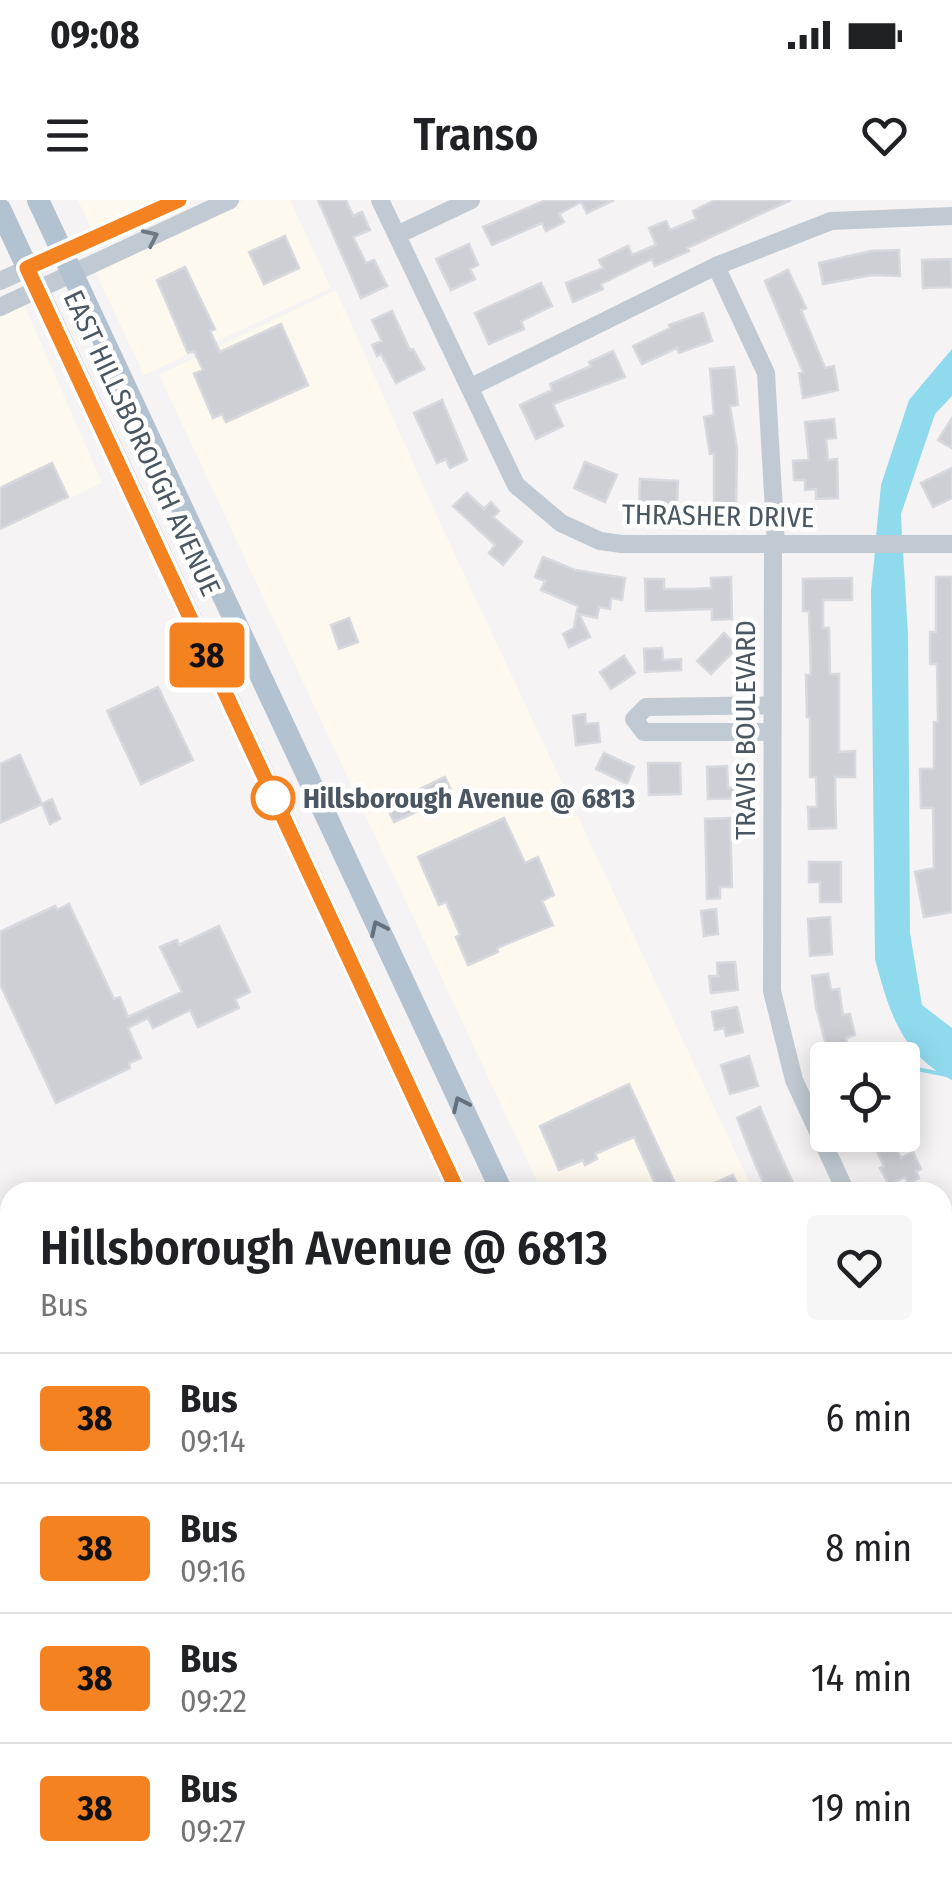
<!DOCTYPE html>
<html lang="en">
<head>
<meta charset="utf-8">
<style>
	:root { --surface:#fff; --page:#f6f6f6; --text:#202124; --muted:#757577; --line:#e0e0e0 }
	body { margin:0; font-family:"Fira Sans Condensed",sans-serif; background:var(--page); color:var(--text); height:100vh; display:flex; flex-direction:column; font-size:38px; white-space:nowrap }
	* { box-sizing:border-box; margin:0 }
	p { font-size:32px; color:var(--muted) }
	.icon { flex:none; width:55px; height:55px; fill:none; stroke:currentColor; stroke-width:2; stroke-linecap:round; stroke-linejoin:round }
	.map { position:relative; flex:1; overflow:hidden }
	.details { position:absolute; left:0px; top:982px; width:952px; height:712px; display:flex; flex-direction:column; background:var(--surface); border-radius:30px 30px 0 0; box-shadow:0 5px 25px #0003 }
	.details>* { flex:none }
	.badge { padding:0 20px; border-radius:8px; font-size:35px; line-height:65px }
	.buttons { position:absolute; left:810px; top:842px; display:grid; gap:20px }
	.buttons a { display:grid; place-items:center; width:110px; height:110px; border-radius:10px; background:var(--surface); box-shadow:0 5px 25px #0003; font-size:50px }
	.map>.badge { position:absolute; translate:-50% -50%; box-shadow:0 0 0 5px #fff }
	.round { display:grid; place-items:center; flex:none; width:105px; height:105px; border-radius:10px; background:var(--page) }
	.summary { display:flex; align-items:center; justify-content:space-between; height:170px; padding:0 40px }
	h1 { font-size:48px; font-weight:600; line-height:75px }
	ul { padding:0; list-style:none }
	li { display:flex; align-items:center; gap:30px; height:130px; padding:0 40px; border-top:2px solid var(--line) }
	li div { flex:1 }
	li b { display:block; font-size:38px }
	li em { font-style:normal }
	li .badge { min-width:110px; font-weight:700; text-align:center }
	.status { display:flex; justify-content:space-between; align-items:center; height:70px; padding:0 50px; background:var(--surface); direction:ltr }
	.status svg { height:28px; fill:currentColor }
	header { display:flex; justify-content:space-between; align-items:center; height:130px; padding:0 40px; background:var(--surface); font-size:45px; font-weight:600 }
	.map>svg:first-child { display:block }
	.commercial { fill:#fdf9ef }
	.water { fill:#90daee }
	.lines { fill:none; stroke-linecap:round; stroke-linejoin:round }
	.stream { stroke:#90daee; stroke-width:4 }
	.building { fill:#cdcfd5; stroke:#d7d9de; stroke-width:2.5 }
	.minor { stroke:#c1cad2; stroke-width:18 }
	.major { stroke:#b3c2d1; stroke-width:22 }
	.oneway { stroke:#6e7983 }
	.oneway2 { stroke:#64717d }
	.line-casing { stroke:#fff; stroke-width:22 }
	.line { stroke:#f58220; stroke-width:15 }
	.stop-dot { fill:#fff; stroke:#f58220; stroke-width:5 }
	.labels { text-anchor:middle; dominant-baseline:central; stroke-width:9; stroke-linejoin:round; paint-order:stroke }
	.street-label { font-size:28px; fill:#4a5661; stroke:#fff }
	.stop-label { font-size:28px; font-weight:bold; fill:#4a5661; stroke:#fff; text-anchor:start }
</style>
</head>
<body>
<div class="status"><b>09:08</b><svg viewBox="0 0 49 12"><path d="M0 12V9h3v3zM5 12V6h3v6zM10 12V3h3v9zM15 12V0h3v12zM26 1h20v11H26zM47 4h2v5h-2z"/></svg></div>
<header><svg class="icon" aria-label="menu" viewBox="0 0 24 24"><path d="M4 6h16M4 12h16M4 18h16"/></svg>Transo<svg class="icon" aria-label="heart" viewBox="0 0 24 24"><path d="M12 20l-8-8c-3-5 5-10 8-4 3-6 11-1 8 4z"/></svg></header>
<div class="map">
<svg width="952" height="1694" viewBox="0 0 952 1694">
	<rect width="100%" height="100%" fill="#f5f3f3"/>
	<path class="commercial" d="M 78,0 L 162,0 L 92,31 Z
		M 244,0 L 290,0 L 331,88 L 144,175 L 94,69 Z
		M 336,90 L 436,314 L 754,992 L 542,992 L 159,175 Z
		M 24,104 L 102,283 L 0,331 L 0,114 Z
		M 943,1395 L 952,1416 L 952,1694 L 873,1694 L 868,1685 L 942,1685 Z
		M 137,1685 L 502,1685 L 483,1694 L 142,1694 Z"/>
	<path class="water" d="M 952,149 L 952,196 L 935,214 L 901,314 L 902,337 L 876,337 L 881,285 L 909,200 Z
		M 903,351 L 908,434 L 910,733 L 922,805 L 952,828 L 952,880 C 901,854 889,811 875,759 L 871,390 L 875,352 Z"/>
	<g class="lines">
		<path class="stream" d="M 902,866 L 952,876"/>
	</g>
	<path class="building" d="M 318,0 L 346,0 L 353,16 L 362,12 L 370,30 L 353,37 L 366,63 L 374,60 L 387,86 L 361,98 Z
		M 546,0 L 614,0 L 587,13 L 581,2 L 559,14 L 564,22 L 546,31 L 542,23 L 492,45 L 483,27 Z
		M 715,0 L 791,0 L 687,48 L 689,51 L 655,66 L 652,59 L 601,84 L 603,89 L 573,102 L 566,83 L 603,68 L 599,60 L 628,46 L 632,55 L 656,45 L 649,28 L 666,21 L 670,30 L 696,19 L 693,11 Z
		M 285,36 L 299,68 L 264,84 L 249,52 Z
		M 469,44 L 478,65 L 470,69 L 475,79 L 451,90 L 436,59 Z
		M 899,50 L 900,76 L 872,75 L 823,84 L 819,63 L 871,51 Z
		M 951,59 L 952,87 L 923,88 L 922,60 Z
		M 185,67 L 215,129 L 210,131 L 220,152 L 281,124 L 308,185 L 226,222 L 222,214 L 213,218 L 194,174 L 203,170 L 194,151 L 188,153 L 157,80 Z
		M 788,70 L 806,108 L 801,110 L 825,168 L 834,166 L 838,190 L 803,198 L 799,173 L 803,172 L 765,81 Z
		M 541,83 L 552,106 L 521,121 L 524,129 L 489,144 L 475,113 Z
		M 392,111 L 410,150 L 413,149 L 424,169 L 396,183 L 381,154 L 377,156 L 372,145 L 382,141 L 372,120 Z
		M 703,113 L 712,141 L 679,153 L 677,148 L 642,164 L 633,146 L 670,128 L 669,125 Z
		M 613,151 L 625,177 L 553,204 L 563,226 L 536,239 L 520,205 L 552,190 L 550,184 L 591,166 L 589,162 Z
		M 734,167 L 738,205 L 730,206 L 737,249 L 736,308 L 714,308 L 714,253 L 710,254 L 704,217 L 714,215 L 710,169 Z
		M 442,200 L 467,260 L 450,268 L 446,259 L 437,263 L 414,213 Z
		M 952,218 L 952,248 L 938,240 Z
		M 834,219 L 836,238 L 826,239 L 828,260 L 837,259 L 838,298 L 816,299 L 816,289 L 805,290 L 805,280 L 794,280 L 793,261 L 809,260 L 805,222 Z
		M 585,262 L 617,275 L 605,302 L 574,288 Z
		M 52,263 L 68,297 L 0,329 L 0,288 Z
		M 952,268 L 952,298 L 933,307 L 921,283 Z
		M 640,279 L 678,281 L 677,307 L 639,306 Z
		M 467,293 L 484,309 L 491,302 L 499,311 L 493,317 L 522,342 L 503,365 L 489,353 L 495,345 L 453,306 Z
		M 543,357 L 575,370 L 625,378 L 622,400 L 611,398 L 610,409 L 599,407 L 597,418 L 579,414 L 590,437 L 569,447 L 563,434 L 574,428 L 578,406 L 541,390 L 545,381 L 535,377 Z
		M 731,377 L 732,419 L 712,420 L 712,409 L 646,411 L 645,379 L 664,379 L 664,389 L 694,389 L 711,388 L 711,378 Z
		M 936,377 L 952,377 L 952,712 L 924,717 L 915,672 L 934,668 L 933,608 L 921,608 L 920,569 L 934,569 L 934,522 L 938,522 L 937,464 L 930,464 L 930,432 L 936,432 Z
		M 852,378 L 852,400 L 823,400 L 823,428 L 829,428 L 830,474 L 839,474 L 839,552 L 855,551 L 855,577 L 835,577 L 836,628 L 809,629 L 808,607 L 817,607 L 816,577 L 810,577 L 810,517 L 807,517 L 806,475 L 811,475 L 809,411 L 803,411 L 803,379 Z
		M 349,418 L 358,442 L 339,449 L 331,425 Z
		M 724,433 L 738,447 L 711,474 L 697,461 Z
		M 662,448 L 663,460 L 681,459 L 681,470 L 645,472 L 644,449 Z
		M 624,456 L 635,473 L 611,489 L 600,472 Z
		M 158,487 L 193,560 L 141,584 L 107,511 Z
		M 585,514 L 586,524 L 598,523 L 600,542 L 576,545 L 573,516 Z
		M 604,553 L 634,567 L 627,584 L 596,569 Z
		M 20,555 L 42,604 L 0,623 L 0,564 Z
		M 648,563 L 680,563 L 681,594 L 649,595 Z
		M 727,566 L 728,588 L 748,587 L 749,598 L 708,599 L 707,567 Z
		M 445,577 L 453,595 L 394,622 L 386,605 Z
		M 52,599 L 60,619 L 50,624 L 42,604 Z
		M 504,618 L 525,663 L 538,657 L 554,695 L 542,701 L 553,725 L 497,748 L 498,752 L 468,765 L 456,737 L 460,735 L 446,702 L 439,705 L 418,657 Z
		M 730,618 L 732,687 L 720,687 L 720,698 L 707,699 L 705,619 Z
		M 809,662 L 841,662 L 841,702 L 820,702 L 820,682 L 809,682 Z
		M 69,704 L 114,799 L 120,797 L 128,817 L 182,792 L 160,747 L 177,740 L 179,745 L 219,726 L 250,792 L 235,799 L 239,808 L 198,827 L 190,810 L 153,828 L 148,818 L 128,828 L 141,858 L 129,863 L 130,868 L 56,903 L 0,784 L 0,732 L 55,706 L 57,710 Z
		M 716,709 L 718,734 L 704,736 L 701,711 Z
		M 830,717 L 832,754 L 810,756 L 808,719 Z
		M 735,762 L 738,790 L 711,793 L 709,776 L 718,776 L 717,763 Z
		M 828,774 L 831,790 L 839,789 L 843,815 L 850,814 L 855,835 L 846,838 L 851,860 L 830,860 L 816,807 L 812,776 Z
		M 737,807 L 743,832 L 726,836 L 724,828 L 715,830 L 712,812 Z
		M 749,856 L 758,886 L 730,894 L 721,865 Z
		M 629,884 L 679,992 L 659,992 L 634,937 L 595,954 L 597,959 L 585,965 L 583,960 L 559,970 L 540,926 Z
		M 760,907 L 771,934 L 797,992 L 768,992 L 755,964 L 737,918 Z
		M 869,935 L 889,935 L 901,958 L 913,952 L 921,969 L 916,971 L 919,978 L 908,983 L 905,977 L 889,985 L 880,968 L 884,966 Z
		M 733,975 L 741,992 L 694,992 Z"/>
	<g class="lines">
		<path class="minor" d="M 380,0 L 516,285 L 561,323 L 600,341 L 622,344 L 952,344
			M 397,35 L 471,0
			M 716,66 L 766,173 L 776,345 L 773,354 L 772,791 L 794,880 L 846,992
			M 0,81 L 179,0
			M 0,107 L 230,0
			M 471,187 L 716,66 L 831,21 L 952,16
			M 772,505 L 646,507 L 634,519 L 644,532 L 772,532
			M 942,1135 L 952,1131
			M 942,1201 L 952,1222
			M 942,1301 L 952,1296
			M 942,1331 L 952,1327"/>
		<path class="major" d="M 38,0 L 502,992
			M 0,9 L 458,992
			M 781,1685 L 785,1694
			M 825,1685 L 829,1694"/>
	</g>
	<defs><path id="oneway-chevron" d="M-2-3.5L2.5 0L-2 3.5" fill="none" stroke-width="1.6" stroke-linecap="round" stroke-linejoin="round" transform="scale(2.5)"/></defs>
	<use class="oneway" href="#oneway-chevron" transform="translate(151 37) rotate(-25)"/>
	<g class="oneway2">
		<use href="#oneway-chevron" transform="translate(378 728) rotate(-115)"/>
		<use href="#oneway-chevron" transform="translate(460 904) rotate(-115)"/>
	</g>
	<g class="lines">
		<g class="line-casing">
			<path id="line" d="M 179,0 L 27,68 L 458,992"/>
		</g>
		<use href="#line" class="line"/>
	</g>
	<circle class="stop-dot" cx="273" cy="598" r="20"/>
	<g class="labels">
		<g class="street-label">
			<text transform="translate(142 243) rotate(65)">EAST HILLSBOROUGH AVENUE</text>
			<text transform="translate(718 316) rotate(1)">THRASHER DRIVE</text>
			<text transform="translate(745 530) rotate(-90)">TRAVIS BOULEVARD</text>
		</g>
		<g class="stop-label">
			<text x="303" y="598">Hillsborough Avenue @ 6813</text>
		</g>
	</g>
</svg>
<div class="buttons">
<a><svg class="icon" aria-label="locate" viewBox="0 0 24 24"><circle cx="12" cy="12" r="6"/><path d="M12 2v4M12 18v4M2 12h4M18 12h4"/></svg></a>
</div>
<b class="badge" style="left:207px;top:455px;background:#f58220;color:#111">38</b>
<section class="details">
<div class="summary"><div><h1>Hillsborough Avenue @ 6813</h1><p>Bus</p></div><a class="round"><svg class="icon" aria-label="heart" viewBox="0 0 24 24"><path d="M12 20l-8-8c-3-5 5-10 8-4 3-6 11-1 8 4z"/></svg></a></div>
<ul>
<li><span class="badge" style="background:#f58220;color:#111">38</span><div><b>Bus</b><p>09:14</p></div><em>6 min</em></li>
<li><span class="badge" style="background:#f58220;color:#111">38</span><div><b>Bus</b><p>09:16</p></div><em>8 min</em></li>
<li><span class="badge" style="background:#f58220;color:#111">38</span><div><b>Bus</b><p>09:22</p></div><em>14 min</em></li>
<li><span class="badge" style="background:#f58220;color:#111">38</span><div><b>Bus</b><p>09:27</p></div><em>19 min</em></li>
</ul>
</section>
</div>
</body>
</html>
